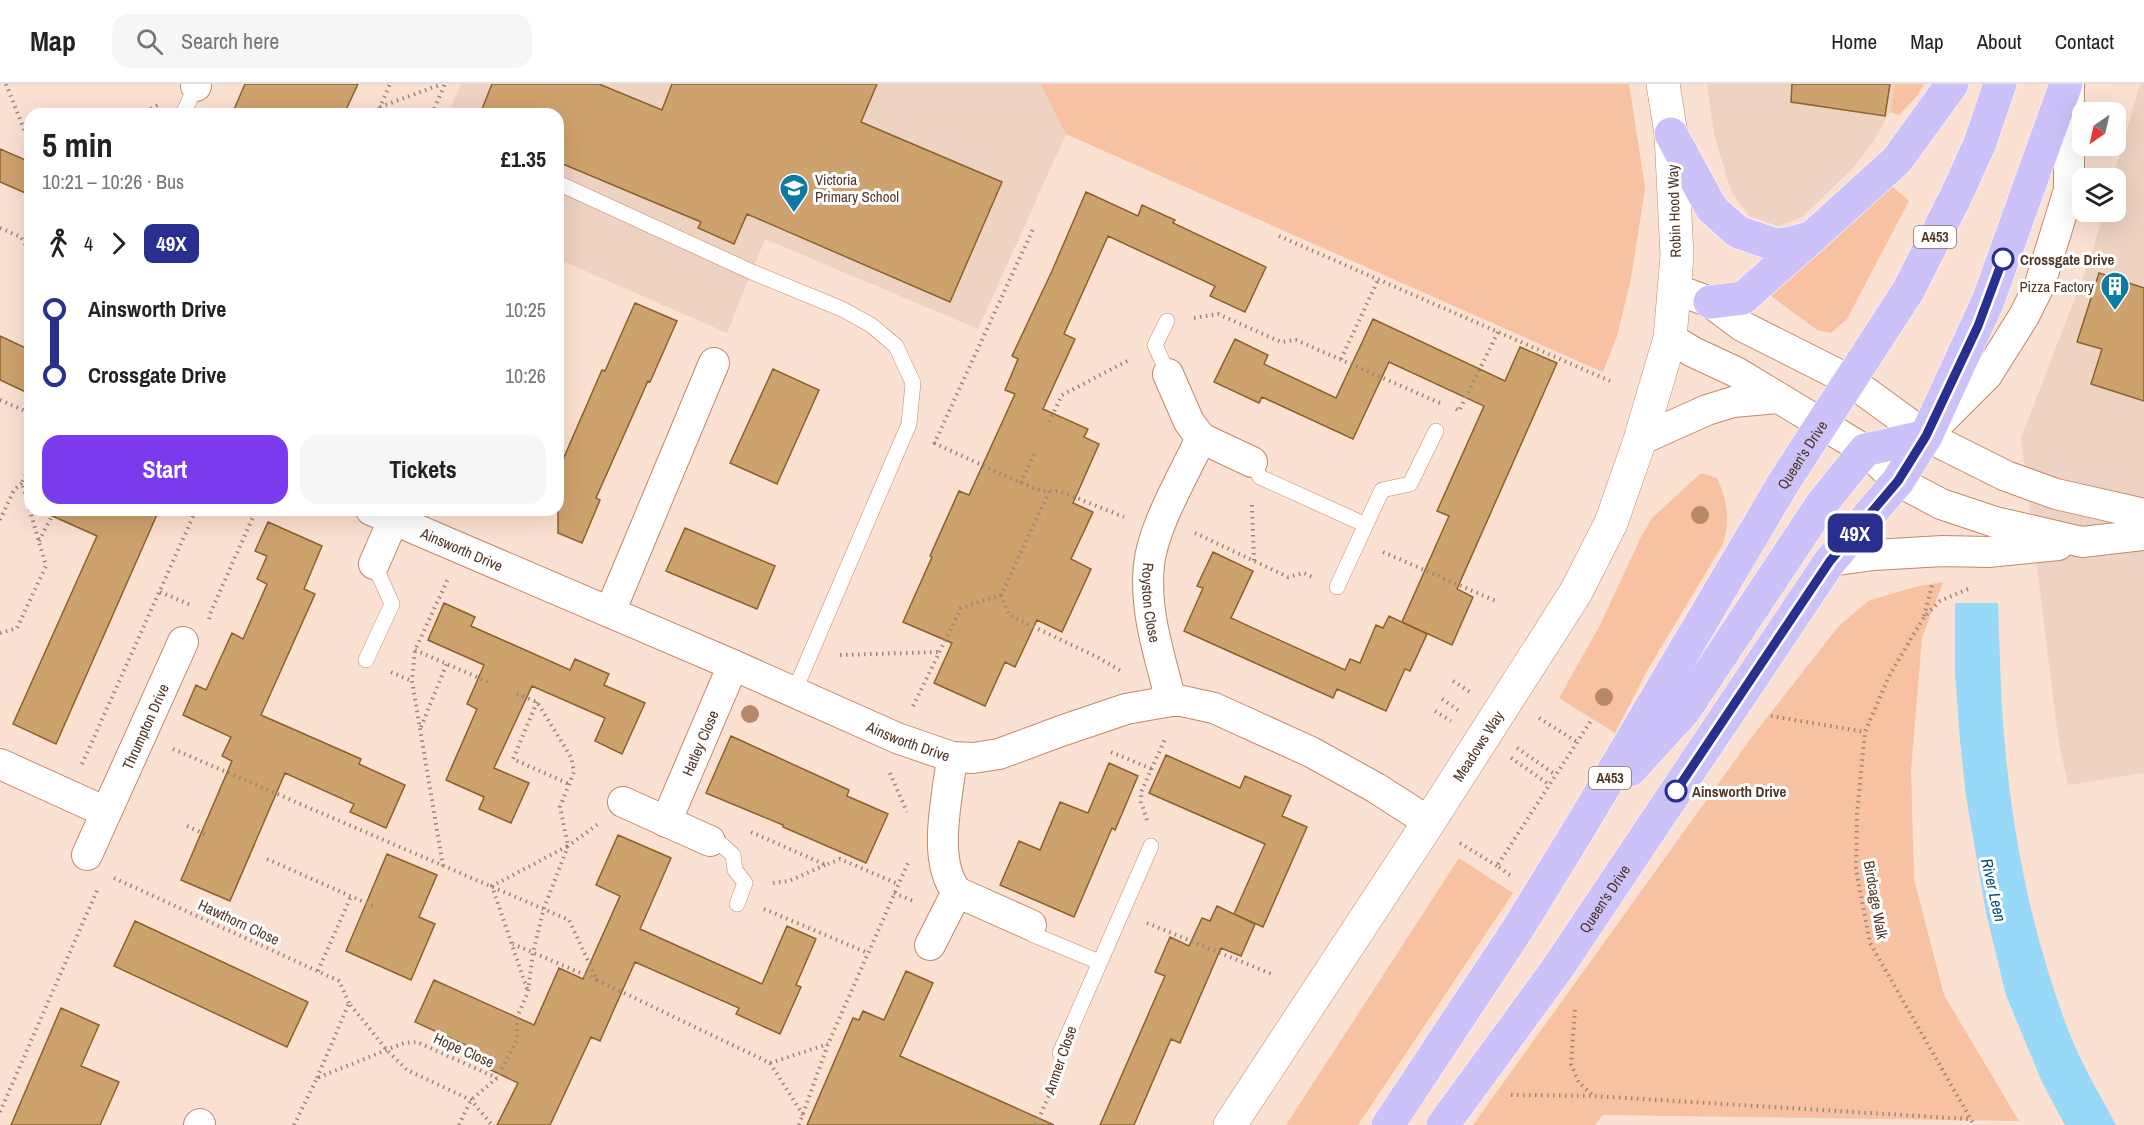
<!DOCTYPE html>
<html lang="en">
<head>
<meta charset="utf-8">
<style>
	:root { --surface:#fff; --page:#f6f6f6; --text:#222; --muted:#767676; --line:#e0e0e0; --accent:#7c3aed }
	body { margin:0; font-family:"Archivo Narrow",sans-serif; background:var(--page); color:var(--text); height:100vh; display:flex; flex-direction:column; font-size:22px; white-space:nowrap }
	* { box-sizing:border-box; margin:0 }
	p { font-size:20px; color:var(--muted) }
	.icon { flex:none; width:33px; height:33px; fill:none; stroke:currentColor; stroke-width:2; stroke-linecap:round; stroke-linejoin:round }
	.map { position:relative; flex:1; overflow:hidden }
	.details { position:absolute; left:24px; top:24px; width:540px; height:408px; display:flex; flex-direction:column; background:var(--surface); border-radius:18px; box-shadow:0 6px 24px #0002 }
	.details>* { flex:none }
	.badge { padding:0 12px; border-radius:9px; font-size:21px; line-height:39px }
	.needle { width:39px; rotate:214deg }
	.controls { position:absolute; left:2072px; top:18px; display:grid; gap:12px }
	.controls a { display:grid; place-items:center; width:54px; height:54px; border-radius:12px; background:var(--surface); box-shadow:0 6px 24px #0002; font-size:30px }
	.map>.badge { position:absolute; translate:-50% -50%; box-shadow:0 0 0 3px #fff }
	.legs { display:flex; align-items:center; gap:9px; height:66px; padding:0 18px; font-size:20px }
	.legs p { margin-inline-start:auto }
	.overview { display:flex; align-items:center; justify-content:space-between; height:102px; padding:0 18px }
	h1 { font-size:33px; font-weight:700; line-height:45px }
	.button { display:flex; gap:12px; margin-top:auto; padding:12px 18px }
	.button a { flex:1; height:69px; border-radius:18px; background:var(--accent); color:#fff; font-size:24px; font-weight:700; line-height:69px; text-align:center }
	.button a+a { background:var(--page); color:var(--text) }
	ul { padding:0 18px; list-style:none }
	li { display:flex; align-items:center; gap:21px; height:66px; font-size:22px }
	li i { display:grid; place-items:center; width:9px; height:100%; margin:0 8px; background:currentColor }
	li i::after { content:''; width:15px; height:15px; margin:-8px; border:4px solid; border-radius:50%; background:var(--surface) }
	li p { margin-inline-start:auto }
	li:first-child i { background:linear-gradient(#0000 50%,currentColor 0) }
	li:last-child i { background:linear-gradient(currentColor 50%,#0000 0) }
	header { display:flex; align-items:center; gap:36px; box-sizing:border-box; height:84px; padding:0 30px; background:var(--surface); border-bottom:2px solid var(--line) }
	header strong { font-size:28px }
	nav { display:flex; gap:33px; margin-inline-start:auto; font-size:21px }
	.search { width:420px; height:54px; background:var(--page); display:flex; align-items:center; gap:15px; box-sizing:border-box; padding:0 21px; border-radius:18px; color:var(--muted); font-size:22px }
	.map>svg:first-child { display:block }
	.built { fill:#eed2c2 }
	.green { fill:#f8c1a1 }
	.water { fill:#98d8f9 }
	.building { fill:#cea26d; stroke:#8b622d; stroke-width:1.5 }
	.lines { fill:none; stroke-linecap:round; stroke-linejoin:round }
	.service-casing { stroke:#c38865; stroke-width:16 }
	.minor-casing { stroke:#c38865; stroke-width:32 }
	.tertiary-casing { stroke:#c38865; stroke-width:34 }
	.primary-casing { stroke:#fff; stroke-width:34 }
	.path { stroke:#9f8576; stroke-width:4; stroke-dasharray:1.5 4.5; stroke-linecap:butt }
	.service { stroke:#fff; stroke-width:15 }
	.minor { stroke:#fff; stroke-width:30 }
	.tertiary { stroke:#fff; stroke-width:33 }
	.primary { stroke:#ccc2f9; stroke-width:33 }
	.tree { fill:#b78869 }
	.line-1-casing { stroke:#fff; stroke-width:14 }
	.line-1 { stroke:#282f8f; stroke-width:9 }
	.stop-1-dot { fill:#fff; stroke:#282f8f; stroke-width:3 }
	.labels { text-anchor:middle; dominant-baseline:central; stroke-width:6; stroke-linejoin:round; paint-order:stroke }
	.shield { fill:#fff; stroke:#847268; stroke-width:1.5 }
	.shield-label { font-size:14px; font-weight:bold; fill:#4f3627 }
	.poi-label { font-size:15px; fill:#4f3627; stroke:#fff; text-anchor:start }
	.street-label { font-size:15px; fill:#4f3627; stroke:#fff }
	.stop-label { font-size:15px; font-weight:bold; fill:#4f3627; stroke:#fff; text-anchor:start }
	.water-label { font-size:16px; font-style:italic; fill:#0a506b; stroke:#fff }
</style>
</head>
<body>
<header>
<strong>Map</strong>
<div class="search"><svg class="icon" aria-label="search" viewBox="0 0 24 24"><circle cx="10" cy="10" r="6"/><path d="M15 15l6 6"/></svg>Search here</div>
<nav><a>Home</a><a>Map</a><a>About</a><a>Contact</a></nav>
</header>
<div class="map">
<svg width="2144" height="1041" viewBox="0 0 2144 1041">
	<rect width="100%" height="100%" fill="#fbe1d2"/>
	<path class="built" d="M 461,0 L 1629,0 L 1645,104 L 1631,194 L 1617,252 L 1603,288 L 1066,50 L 978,245 L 765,155 L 727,249 L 558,175 L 558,30 L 448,30 Z
		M 1707,0 L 1895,0 L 1890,28 L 1873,58 L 1854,83 L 1802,133 L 1778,142 L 1749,132 L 1731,107 L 1714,50 Z
		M 2140,0 L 2144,0 L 2144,689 L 2068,701 L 2058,653 L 2021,354 L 2090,175 L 2104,128 L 2115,128 L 2115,94 L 2113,94 Z"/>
	<path class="green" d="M 1041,0 L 1629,0 L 1645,104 L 1631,194 L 1617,252 L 1603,288 L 1066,50 Z
		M 1895,0 L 1924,0 L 1917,12 L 1899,31 L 1890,28 Z
		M 1891,101 L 1909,117 L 1847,235 L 1831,249 L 1817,246 L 1768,210 Z
		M 1701,389 L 1717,394 C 1728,418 1730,434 1723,460 L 1647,587 L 1615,649 L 1559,614 L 1600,541 L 1641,453 L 1652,434 Z
		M 1943,498 L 1922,554 L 1911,686 L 1914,795 L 1944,911 L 2019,1037 L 1603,1031 L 1595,1041 L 1473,1041 L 1754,650 L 1838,543 L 1868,517 L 1914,503 Z
		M 1459,774 L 1513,809 L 1358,1041 L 1286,1041 Z"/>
	<path class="water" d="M 1955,519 L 1998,519 C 2000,563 2000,607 2004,651 C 2012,750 2032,850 2067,943 C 2080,978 2099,1009 2116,1041 L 2065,1041 L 2042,998 L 2006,911 L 1986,829 L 1966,712 L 1960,657 L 1955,588 Z"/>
	<path class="building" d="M 245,0 L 358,0 L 344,30 L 232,30 Z
		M 492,0 L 599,0 L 662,26 L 672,0 L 877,0 L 861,38 L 1002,98 L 950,218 L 747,130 L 734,160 L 698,144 L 701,138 L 558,78 L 558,30 L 480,30 Z
		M 1792,0 L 1890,0 L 1885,32 L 1791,18 Z
		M 0,65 L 30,78 L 30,111 L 0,98 Z
		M 1086,108 L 1138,132 L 1142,121 L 1175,136 L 1173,139 L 1266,183 L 1245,228 L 1210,212 L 1215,202 L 1108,152 L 1064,250 L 1075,255 L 1043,325 L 1088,345 L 1084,353 L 1099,360 L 1073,419 L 1093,428 L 1071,475 L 1091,485 L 1062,548 L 1037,536 L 1015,583 L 1005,578 L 985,622 L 934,599 L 952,559 L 903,538 L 932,473 L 930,472 L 959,407 L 969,411 L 1015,310 L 1005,306 L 1018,275 L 1012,272 L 1052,187 Z
		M 2099,189 L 2144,204 L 2144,317 L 2091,300 L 2102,265 L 2077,258 Z
		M 635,219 L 677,237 L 650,298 L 648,297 L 596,414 L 600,416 L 582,459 L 558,449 L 558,387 L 602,286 L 605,287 Z
		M 1373,235 L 1505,297 L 1520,263 L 1557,279 L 1457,505 L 1473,513 L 1452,561 L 1402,538 L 1449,432 L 1437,427 L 1484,322 L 1389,278 L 1353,355 L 1262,313 L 1259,319 L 1214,298 L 1235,255 L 1268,271 L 1264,280 L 1336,314 Z
		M 0,252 L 30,266 L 30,310 L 0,296 Z
		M 773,285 L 819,306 L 777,400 L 730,379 Z
		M 39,426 L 159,426 L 56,660 L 13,640 L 97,452 Z
		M 268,438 L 322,462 L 304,505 L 315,510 L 261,631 L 361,675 L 359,680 L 405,701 L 386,744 L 350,728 L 354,720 L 285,689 L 230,817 L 181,796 L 232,677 L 222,672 L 231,653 L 183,631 L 196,601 L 206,606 L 232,549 L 243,555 L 267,500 L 257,495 L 267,472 L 255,467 Z
		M 685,444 L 775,482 L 757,525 L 666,487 Z
		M 1213,468 L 1253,487 L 1231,534 L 1345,586 L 1350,575 L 1360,579 L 1376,541 L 1383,544 L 1389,532 L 1427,550 L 1410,587 L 1405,585 L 1386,627 L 1337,605 L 1333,614 L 1184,547 L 1203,504 L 1197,502 Z
		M 444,519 L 475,533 L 471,542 L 570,586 L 575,575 L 609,590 L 604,601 L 645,619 L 622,670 L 595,657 L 605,634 L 532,602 L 494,684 L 529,699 L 511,739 L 479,725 L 484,713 L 446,696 L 477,625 L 467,620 L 484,581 L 428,556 Z
		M 731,652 L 849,706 L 847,712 L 888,730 L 866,779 L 783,743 L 783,741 L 706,709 Z
		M 1166,671 L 1240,704 L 1245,692 L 1291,712 L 1282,732 L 1307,743 L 1263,843 L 1234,830 L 1265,760 L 1149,709 Z
		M 1109,679 L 1138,692 L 1115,746 L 1112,744 L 1074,833 L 1000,801 L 1019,757 L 1040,766 L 1060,718 L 1088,729 Z
		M 618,751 L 671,774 L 640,845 L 762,900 L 787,842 L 816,855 L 796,901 L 801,903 L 780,950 L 736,930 L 739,924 L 635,878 L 600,957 L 591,953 L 550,1041 L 497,1041 L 518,999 L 474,978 L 479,967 L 415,938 L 434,896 L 534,941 L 559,884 L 583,895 L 620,812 L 596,801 Z
		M 387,770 L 437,791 L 419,833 L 435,840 L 411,896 L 346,867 Z
		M 1217,822 L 1255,840 L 1241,872 L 1221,864 L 1180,959 L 1171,955 L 1134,1041 L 1100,1041 L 1165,892 L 1155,888 L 1170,853 L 1189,862 L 1202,834 L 1210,837 Z
		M 135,837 L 308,918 L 287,963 L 114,882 Z
		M 906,887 L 933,899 L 900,972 L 1054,1041 L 807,1041 L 853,934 L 859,936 L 863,927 L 884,936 Z
		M 61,924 L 99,941 L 81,982 L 119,998 L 100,1041 L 11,1041 Z"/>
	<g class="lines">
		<g class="service-casing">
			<path id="service" d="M 183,30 L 196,2
				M 558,99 L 752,188 L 842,225 L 871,241 L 896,262 L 913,299 L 909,340 L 794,608
				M 1167,237 L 1155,261 L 1168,290
				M 1252,378 L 1260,393 L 1366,441
				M 1337,503 L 1382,406 L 1410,400 L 1436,347
				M 366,576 L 392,520 L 374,480
				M 710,757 L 723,762 L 733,771 L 735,786 L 745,799 L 737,820
				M 1031,841 L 1032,850 L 1099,878
				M 1060,969 L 1151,762"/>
		</g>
		<g class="minor-casing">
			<g id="minor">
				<path d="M 196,2 L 196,0"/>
				<path d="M 1675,205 L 1710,218 L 1742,242 L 1849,296 L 1926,352 L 2006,392 L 2056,410 L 2144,430"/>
				<path d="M 1670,254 L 1693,268 L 1736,288 L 1865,366 L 1898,397 L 1941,420 L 1995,438 L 2082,458 L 2144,451"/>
				<path id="s1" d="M 1168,290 L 1189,338 L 1201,354 C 1184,391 1153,442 1149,481 C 1144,527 1160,573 1171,617"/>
				<path d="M 1930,348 L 1987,291 L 2024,232 L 2040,200 L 2069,106 L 2069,0"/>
				<path d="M 1201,354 L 1252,378"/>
				<path d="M 1640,356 L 1707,326 L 1733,318 L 1778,314"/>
				<path id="s2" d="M 371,426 L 733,581 L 897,654 L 952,673 L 973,674 L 999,670 L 1061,647 L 1126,625 L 1171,617 L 1182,617 L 1214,624 L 1311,668 L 1376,704 L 1429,738"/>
				<path d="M 1830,477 L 1874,471 L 1943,467 L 1988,468 L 2058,461"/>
				<path d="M 374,480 L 393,436"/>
				<path d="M 610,528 L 714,279"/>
				<path d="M 952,673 C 948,712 931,776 957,808 L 1031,841"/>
				<path d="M 0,680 L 106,728"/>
				<path d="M 623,718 L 710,757"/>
				<path id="s3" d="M 666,738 L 733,581"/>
				<path id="s4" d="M 87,771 L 183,558"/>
				<path d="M 930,861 L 957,808"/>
				<path d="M 199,1041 L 200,1040"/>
			</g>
		</g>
		<g class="tertiary-casing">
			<g id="tertiary">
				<path id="s5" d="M 1230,1041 L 1429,738 L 1576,508 L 1611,439 L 1640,356 L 1670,254 L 1677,172 L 1671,50 L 1663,0"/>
			</g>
		</g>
		<g class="primary-casing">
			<g id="primary">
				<path d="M 1671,50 L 1712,125 L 1738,148 L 1776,161 L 1791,159 L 1812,153"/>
				<path d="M 1710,218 L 1743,214 L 1812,153 L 1897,76 L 1952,0"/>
				<path d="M 1630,686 L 1685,626 L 1821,421 L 1865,366 L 1926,352"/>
				<path id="s6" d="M 1388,1041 L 1519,843 L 1585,735 L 1784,398 L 1908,207 L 1956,112 L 1980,59 L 2000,0"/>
				<path id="s7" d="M 1443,1041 L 1557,885 L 1830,477 L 1898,397 L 1926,352 L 1988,217 L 2066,0"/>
			</g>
		</g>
		<path class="path" d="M 6,0 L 27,53 L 30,55
			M 380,23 L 442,0
			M 140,30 L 158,21
			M 377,30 L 390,0
			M 432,30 L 445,0
			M 0,144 L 21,153 L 30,169
			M 1279,152 L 1610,297
			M 1194,234 L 1218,230 L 1281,258 L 1296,256 L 1440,319
			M 1341,275 L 1378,196
			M 0,316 L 30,329
			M 1456,325 L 1459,327 L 1498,248
			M 1049,338 L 1062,311 L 1131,275
			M 934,359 L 1021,399 L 1042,407 L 1059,407 L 1124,433
			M 934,360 L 1034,143
			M 1021,399 L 1034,370
			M 1252,421 L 1254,477
			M 0,436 L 14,406 L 22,399
			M 1195,449 L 1288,493 L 1304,489 L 1312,493
			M 39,457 L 55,426
			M 1383,468 L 1498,518
			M 1968,505 L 1940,517 L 1924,533 L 1889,592 L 1865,648 L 1857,730 L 1856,786 L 1870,859 L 1974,1041
			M 160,508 L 193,522
			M 1001,511 L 1009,531 L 1097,573 L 1123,588
			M 1924,532 L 1932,501
			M 209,535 L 210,530 L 256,426
			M 0,549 L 17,544 L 46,482 L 22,399 L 30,382
			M 415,566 L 488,598
			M 840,571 L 939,568
			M 391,588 L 412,597
			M 1453,597 L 1470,608
			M 517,610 L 537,618 L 571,673 L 574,688 L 560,723 L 568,762 L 492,802 L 527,905
			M 1442,615 L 1458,626
			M 537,618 L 513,675 L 569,700
			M 913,622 L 961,524 L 1001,511 L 1050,406
			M 1435,627 L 1451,637
			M 1771,632 L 1865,648
			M 1539,634 L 1577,658
			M 421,643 L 447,579
			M 1517,664 L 1556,691
			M 173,665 L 569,836 L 597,896 L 513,860
			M 1111,668 L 1152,685
			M 1511,674 L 1550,701
			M 82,680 L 196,426
			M 890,689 L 907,728
			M 1147,736 L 1141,718 L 1141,708 L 1166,653
			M 187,742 L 209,752
			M 751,748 L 826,781 L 840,775 L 898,800
			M 1460,759 L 1497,782
			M 267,775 L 375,823
			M 443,782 L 412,597 L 415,566 L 448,495
			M 1510,791 L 1497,782 L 1592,635
			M 114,794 L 339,897 L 349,919
			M 773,799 L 789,797 L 825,781
			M 894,809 L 913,817
			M 764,825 L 868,869
			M 1147,839 L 1274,891
			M 318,887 L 351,812
			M 597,896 L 770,979 L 828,960
			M 1575,926 L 1571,980 L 1579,999 L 1594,1012
			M 770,979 L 803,1031
			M 317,994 L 349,919 L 386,965 L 407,986 L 471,1016 L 492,1041
			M 1511,1011 L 1594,1012 L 1968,1035
			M 0,1028 L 98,804
			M 294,1041 L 317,994 L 404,959 L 417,958 L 497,994
			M 459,1041 L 471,1016 L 497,994 L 517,956 L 517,933 L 528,908 L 533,868 L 544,824 L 568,762 L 598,740
			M 799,1041 L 828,960 L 908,779
			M 1036,1041 L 1056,995"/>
		<use href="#service" class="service"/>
		<use href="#minor" class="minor"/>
		<use href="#tertiary" class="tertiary"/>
		<use href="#primary" class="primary"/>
	</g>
	<g class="tree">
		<circle cx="1700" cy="431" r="9"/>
		<circle cx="1604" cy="613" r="9"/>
		<circle cx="750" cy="630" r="9"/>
	</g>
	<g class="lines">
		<g class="line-1-casing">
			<path id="line-1" d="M 1676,707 L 1830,477 L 1898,397 L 1926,352 L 1978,242 L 2003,175"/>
		</g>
		<use href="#line-1" class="line-1"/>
	</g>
	<defs>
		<g id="school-pin" transform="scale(1.5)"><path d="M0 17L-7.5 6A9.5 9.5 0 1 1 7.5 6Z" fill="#0b7ba4" stroke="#fff"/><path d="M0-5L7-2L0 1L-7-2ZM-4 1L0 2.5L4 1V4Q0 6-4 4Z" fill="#fff"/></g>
		<g id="building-pin" transform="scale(1.5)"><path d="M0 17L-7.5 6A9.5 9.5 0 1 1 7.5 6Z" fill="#0b7ba4" stroke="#fff"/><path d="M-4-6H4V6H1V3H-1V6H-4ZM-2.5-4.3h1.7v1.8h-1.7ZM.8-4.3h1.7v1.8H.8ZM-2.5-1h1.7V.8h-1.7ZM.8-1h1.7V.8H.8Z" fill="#fff"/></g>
	</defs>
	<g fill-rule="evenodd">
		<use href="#school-pin" x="794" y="104"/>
		<use href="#building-pin" x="2115" y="202"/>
	</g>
	<g class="stop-1-dot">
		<circle cx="2003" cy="175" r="10"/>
		<circle cx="1676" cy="707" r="10"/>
	</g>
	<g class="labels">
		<g class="shield">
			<rect x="1914" y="142" width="42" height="22" rx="4.5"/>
			<rect x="1589" y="683" width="42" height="22" rx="4.5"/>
		</g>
		<g class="shield-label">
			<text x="1935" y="153">A453</text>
			<text x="1610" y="694">A453</text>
		</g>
		<g class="poi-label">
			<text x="815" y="95">Victoria<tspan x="815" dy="17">Primary School</tspan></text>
			<text x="2094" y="202" text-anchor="end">Pizza Factory</text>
		</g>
		<g class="street-label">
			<text transform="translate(1674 127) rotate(-92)">Robin Hood Way</text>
			<text stroke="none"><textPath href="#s6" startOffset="788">Queen's Drive</textPath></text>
			<text stroke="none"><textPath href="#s2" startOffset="99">Ainsworth Drive</textPath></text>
			<text stroke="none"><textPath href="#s1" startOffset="248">Royston Close</textPath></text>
			<text stroke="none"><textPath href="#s4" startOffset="141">Thrumpton Drive</textPath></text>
			<text stroke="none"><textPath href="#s2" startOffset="585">Ainsworth Drive</textPath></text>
			<text stroke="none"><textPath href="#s3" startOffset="86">Hatley Close</textPath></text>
			<text stroke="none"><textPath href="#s5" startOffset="453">Meadows Way</textPath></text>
			<text stroke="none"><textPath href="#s7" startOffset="278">Queen's Drive</textPath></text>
			<text transform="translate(1876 816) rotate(80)">Birdcage Walk</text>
			<text transform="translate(239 838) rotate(25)">Hawthorn Close</text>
			<text transform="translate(464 966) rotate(24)">Hope Close</text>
			<text transform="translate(1060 976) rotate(-71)">Anmer Close</text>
		</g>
		<g class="stop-label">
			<text x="2020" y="175">Crossgate Drive</text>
			<text x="1692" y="707">Ainsworth Drive</text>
		</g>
		<g class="water-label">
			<text transform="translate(1994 806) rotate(77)">River Leen</text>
		</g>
	</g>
</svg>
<div class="controls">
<a><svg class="needle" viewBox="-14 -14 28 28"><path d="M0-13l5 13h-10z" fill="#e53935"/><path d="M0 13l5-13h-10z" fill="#767676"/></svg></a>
<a><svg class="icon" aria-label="layers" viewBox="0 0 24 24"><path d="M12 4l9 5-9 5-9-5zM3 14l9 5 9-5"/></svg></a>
</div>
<b class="badge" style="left:1855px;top:449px;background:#282f8f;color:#fff">49X</b>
<section class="details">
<div class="overview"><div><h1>5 min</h1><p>10:21 – 10:26 · Bus</p></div><b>£1.35</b></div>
<div class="legs"><svg class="icon" aria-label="walk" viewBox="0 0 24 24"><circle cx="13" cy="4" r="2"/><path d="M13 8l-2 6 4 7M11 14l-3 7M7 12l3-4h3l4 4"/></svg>4<svg class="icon" aria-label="forward" viewBox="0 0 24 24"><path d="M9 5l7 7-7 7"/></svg><b class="badge" style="background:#282f8f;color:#fff">49X</b></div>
<ul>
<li><i style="color:#282f8f"></i><b>Ainsworth Drive</b><p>10:25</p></li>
<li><i style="color:#282f8f"></i><b>Crossgate Drive</b><p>10:26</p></li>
</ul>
<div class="button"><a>Start</a><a>Tickets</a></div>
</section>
</div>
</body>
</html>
